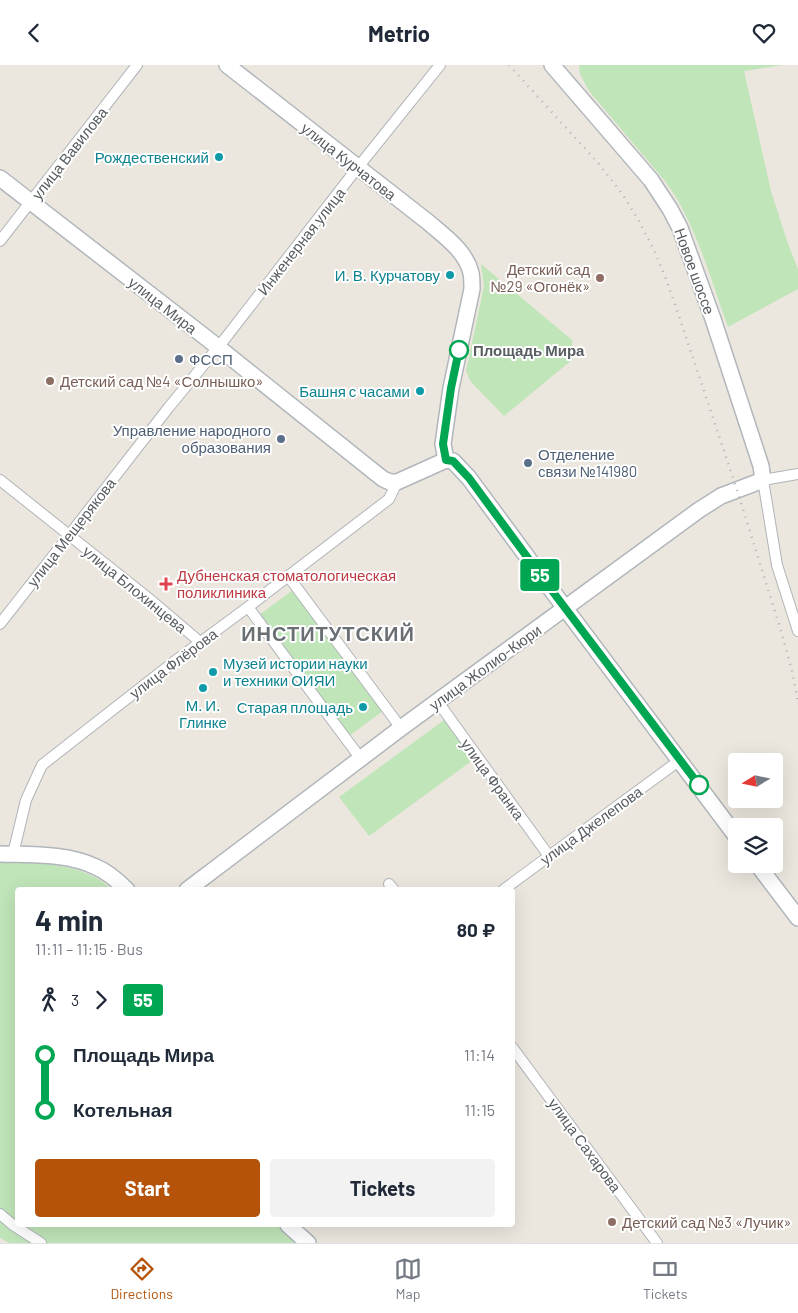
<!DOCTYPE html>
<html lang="en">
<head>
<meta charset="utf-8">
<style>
	:root { --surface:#fff; --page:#f2f2f3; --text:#1f2937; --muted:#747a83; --line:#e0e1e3; --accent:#b45309 }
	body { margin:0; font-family:Barlow,sans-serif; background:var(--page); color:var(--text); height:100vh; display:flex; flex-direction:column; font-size:19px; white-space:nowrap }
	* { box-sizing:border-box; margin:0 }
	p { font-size:16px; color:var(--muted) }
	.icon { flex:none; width:28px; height:28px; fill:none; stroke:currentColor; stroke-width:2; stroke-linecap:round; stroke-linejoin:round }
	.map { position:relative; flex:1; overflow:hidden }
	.details { position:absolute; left:15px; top:822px; width:500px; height:340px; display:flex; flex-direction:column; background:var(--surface); border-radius:5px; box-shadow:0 5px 20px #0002 }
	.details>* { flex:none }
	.badge { padding:0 10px; border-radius:4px; font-size:18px; line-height:32px }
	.needle { width:32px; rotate:260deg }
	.fabs { position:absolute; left:728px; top:688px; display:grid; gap:10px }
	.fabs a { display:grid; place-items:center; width:55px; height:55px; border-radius:5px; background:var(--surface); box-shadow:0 5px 20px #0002; font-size:25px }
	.map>.badge { position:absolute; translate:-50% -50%; box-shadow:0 0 0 2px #fff }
	.legs { display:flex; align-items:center; gap:8px; height:55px; padding:0 20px; font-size:16px }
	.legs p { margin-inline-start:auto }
	.head { display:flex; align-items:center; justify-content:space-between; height:85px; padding:0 20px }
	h1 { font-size:28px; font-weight:700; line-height:38px }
	.primary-button { display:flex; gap:10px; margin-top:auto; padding:10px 20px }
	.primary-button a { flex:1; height:58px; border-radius:5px; background:var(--accent); color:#fff; font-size:20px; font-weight:700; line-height:58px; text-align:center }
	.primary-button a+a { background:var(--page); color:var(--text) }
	ul { padding:0 20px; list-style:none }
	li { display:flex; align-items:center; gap:18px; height:55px; font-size:19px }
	li i { display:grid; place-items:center; width:8px; height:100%; margin:0 6px; background:currentColor }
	li i::after { content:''; width:12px; height:12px; margin:-6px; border:4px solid; border-radius:50%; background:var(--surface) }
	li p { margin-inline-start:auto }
	li:first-child i { background:linear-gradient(#0000 50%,currentColor 0) }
	li:last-child i { background:linear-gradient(currentColor 50%,#0000 0) }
	header { display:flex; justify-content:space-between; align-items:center; height:65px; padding:0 20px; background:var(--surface); font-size:22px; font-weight:700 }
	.menu { display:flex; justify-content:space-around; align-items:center; height:70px; border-top:1px solid var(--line); background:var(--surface); font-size:14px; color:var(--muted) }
	.menu a { display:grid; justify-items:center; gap:2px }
	.menu .selected { color:var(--accent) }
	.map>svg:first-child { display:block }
	.green { fill:#c0e5b9 }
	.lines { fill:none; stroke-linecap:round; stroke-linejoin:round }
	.street-casing { stroke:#b0b4b8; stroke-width:12 }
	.secondary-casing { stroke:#b1b6bb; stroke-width:18 }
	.street { stroke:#fff; stroke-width:10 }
	.secondary { stroke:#fff; stroke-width:15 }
	.rail { stroke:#afb0b1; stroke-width:2.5; stroke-dasharray:1 6; stroke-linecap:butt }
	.line-1-casing { stroke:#fff; stroke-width:11 }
	.line-1 { stroke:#00a651; stroke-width:8 }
	.culture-dot { fill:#0f9aa8; stroke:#fff; stroke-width:2 }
	.education-dot { fill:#8d6e63; stroke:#fff; stroke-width:2 }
	.stop-1-dot { fill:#fff; stroke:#00a651; stroke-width:2.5 }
	.service-dot { fill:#5c6f8a; stroke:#fff; stroke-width:2 }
	.health-dot { fill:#e0444e; stroke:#fff; stroke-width:2 }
	.labels { text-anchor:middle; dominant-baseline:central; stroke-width:4; stroke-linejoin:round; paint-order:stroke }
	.street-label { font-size:15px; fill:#585d61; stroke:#fff }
	.culture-label { font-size:15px; fill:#0d838f; stroke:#fff; text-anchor:end }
	.education-label { font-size:15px; fill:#785e54; stroke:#fff; text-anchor:start }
	.stop-label { font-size:15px; font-weight:bold; fill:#585d61; stroke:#fff; text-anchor:start }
	.service-label { font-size:15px; fill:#4e5e75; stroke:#fff; text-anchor:start }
	.health-label { font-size:15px; fill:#be3a42; stroke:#fff; text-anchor:start }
	.district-label { font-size:20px; font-weight:bold; letter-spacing:1px; fill:#696f73; stroke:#fff }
</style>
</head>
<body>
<header><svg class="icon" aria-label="back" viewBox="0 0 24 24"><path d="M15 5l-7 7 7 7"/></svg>Metrio<svg class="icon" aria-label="heart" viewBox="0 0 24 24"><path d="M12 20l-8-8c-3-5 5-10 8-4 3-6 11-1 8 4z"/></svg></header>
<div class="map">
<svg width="798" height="1178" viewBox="0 0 798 1178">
	<rect width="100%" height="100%" fill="#ece7de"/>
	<path class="green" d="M 579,0 L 784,0 L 744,6 L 771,126 L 787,176 L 798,204 L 798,224 L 728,262 C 711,215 695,156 665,116 L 589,26 L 580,9 Z
		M 481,199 L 572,275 L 573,294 L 504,351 L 471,317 L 466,306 L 484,221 Z
		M 293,525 L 383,646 L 349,671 L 259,550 Z
		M 444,655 L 473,695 L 369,771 L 339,732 Z
		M 0,797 C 39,799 83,796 112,825 L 18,825 L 18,1160 L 278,1160 L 296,1178 L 9,1178 L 0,1173 Z"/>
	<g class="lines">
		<g class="street-casing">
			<path id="street" d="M 0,176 L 137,0
				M 798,409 L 763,415 L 777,500 L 798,566
				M 0,415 L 153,537 L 200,577
				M 288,511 L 401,663
				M 248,542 L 361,694
				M 0,559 L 169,342 L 224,275 L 351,111 L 440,0
				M 438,637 L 549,791
				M 13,789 L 26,735 L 42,700 L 175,596 L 248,542 L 389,434 L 397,417
				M 389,819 L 394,825
				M 503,825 L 680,695
				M 512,982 L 657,1178
				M 0,1149 L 13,1160 L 41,1178"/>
		</g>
		<g class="secondary-casing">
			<path id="secondary" d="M 227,0 L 428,157 C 444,171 466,186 471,208 C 472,213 472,219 472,224 L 451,323 L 443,379 L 446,395
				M 0,113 L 209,275 L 383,414 L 390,417 L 397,417 L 446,395
				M 446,395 L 453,396 L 469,413 L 553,527 L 736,771
				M 0,789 C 31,790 67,788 96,802 C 108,807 118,816 127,825
				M 757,799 L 798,853
				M 187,825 L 401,663 L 699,445 L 721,431 L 763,415 L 761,401 L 713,254 L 680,163 L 670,144 L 651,115 L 552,0
				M 288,1160 L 308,1178"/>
		</g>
		<use href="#street" class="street"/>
		<use href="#secondary" class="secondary"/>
		<path class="rail" d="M 509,0 L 599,99 L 623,130 L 639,156 L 654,185 L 666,214 L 678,248 L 737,425 L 782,569 L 792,606 L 798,636"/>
	</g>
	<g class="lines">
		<g class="line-1-casing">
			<path id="line-1" d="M 459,285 L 451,323 L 443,379 L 446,395 L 453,396 L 469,413 L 553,527 L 699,720"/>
		</g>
		<use href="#line-1" class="line-1"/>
	</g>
	<g class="culture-dot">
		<circle cx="219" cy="92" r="5"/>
		<circle cx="450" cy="210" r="5"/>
		<circle cx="420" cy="326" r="5"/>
		<circle cx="213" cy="607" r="5"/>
		<circle cx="203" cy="623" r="5"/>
		<circle cx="363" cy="642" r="5"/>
	</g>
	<g class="education-dot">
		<circle cx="600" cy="213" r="5"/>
		<circle cx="50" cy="316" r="5"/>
		<circle cx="612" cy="1157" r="5"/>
	</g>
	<g class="stop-1-dot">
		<circle cx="459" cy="285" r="9"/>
		<circle cx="699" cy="720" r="9"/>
	</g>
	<g class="service-dot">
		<circle cx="179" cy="294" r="5"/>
		<circle cx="281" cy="374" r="5"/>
		<circle cx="528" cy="398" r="5"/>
	</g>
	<path class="health-dot" d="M163.5 511.5h5v5h5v5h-5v5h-5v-5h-5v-5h5z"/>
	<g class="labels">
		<g class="street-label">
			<text transform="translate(69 88) rotate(-52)">улица Вавилова</text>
			<text transform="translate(349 96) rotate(38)">улица Курчатова</text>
			<text transform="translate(301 176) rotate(-52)">Инженерная улица</text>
			<text transform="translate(695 206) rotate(70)">Новое шоссе</text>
			<text transform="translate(163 240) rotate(38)">улица Мира</text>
			<text transform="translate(71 467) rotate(-52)">улица Мещерякова</text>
			<text transform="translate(135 524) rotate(39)">улица Блохинцева</text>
			<text transform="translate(173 598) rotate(-37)">улица Флёрова</text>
			<text transform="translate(485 602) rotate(-36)">улица Жолио-Кюри</text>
			<text transform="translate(493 714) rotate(54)">улица Франка</text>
			<text transform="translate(591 760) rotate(-36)">улица Джелепова</text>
			<text transform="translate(585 1080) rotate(54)">улица Сахарова</text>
		</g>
		<g class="culture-label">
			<text x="209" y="92">Рождественский</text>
			<text x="440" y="210">И. В. Курчатову</text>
			<text x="410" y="326">Башня с часами</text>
			<text x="223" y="598" text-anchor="start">Музей истории науки<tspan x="223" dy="17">и техники ОИЯИ</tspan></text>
			<text x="203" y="640" text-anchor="middle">М. И.<tspan x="203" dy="17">Глинке</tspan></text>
			<text x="353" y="642">Старая площадь</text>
		</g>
		<g class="education-label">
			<text x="590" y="204" text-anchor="end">Детский сад<tspan x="590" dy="17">№29 «Огонёк»</tspan></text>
			<text x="60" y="316">Детский сад №4 «Солнышко»</text>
			<text x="622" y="1157">Детский сад №3 «Лучик»</text>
		</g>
		<g class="stop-label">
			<text x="473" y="285">Площадь Мира</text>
		</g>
		<g class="service-label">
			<text x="189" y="294">ФССП</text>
			<text x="271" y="365" text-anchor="end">Управление народного<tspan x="271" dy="17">образования</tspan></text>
			<text x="538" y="389">Отделение<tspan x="538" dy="17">связи №141980</tspan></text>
		</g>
		<g class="health-label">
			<text x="177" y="510">Дубненская стоматологическая<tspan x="177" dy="17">поликлиника</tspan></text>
		</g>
		<g class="district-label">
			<text x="328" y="568">ИНСТИТУТСКИЙ</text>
		</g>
	</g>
</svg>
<div class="fabs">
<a><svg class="needle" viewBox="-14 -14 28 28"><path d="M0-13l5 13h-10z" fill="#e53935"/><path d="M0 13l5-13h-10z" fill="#747a83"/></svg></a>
<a><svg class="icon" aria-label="layers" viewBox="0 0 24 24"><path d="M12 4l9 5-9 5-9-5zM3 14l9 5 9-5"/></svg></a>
</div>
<b class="badge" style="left:540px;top:510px;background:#00a651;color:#fff">55</b>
<section class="details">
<div class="head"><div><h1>4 min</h1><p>11:11 – 11:15 · Bus</p></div><b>80 ₽</b></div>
<div class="legs"><svg class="icon" aria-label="walk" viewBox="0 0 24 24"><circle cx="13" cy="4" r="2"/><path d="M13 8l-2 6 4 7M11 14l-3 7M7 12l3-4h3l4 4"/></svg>3<svg class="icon" aria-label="forward" viewBox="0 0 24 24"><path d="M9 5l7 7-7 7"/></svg><b class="badge" style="background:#00a651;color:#fff">55</b></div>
<ul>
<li><i style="color:#00a651"></i><b>Площадь Мира</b><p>11:14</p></li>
<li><i style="color:#00a651"></i><b>Котельная</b><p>11:15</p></li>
</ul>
<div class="primary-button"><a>Start</a><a>Tickets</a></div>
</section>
</div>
<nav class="menu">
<a class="selected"><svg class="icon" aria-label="directions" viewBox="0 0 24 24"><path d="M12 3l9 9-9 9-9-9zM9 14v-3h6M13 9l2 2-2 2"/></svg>Directions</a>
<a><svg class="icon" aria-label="map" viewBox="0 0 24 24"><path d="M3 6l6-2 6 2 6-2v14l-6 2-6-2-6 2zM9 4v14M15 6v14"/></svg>Map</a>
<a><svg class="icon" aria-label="tickets" viewBox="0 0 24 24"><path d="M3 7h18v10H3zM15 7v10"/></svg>Tickets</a>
</nav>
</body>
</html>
